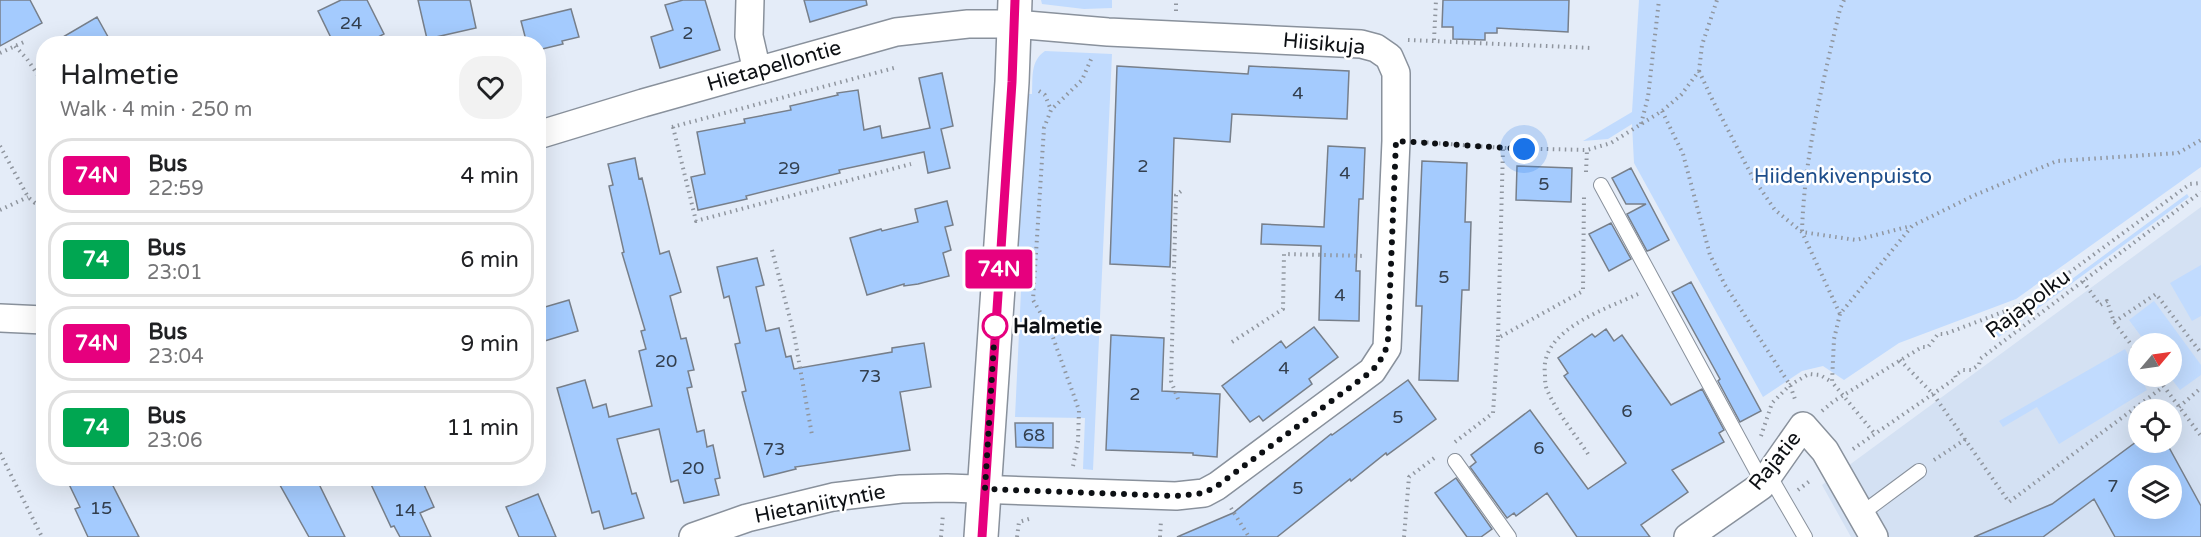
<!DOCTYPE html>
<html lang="en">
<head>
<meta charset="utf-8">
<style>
	:root { --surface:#fff; --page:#f2f2f2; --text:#202124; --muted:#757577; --line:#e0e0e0 }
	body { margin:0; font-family:"Varela Round",sans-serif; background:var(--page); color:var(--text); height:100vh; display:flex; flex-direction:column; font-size:22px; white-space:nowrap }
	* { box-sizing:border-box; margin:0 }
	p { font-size:20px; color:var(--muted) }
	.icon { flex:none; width:33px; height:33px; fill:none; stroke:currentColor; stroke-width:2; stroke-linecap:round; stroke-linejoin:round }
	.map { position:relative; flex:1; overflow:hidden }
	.sheet { position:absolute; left:36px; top:36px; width:510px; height:450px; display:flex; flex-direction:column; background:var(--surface); border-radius:24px; box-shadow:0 6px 24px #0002 }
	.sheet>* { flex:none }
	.badge { padding:0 12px; border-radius:4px; font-size:21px; line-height:39px }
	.needle { width:39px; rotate:61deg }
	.controls { position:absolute; left:2128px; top:333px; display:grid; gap:12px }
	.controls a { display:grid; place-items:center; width:54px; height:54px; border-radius:50%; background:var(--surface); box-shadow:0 6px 24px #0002; font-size:30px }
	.you { position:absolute; width:30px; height:30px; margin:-15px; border:4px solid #fff; border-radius:50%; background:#1a73e8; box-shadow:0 0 0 9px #1a73e833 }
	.map>.badge { position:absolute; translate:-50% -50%; box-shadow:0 0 0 3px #fff }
	.round { display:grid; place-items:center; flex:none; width:63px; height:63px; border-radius:24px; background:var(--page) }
	.overview { display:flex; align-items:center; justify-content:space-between; height:102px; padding:0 24px }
	h1 { font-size:28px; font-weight:600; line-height:45px }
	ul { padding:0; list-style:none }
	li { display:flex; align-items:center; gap:18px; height:75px; margin:0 12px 9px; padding:0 12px; border:3px solid var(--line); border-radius:24px }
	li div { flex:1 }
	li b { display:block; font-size:22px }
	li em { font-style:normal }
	li .badge { min-width:66px; font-weight:700; text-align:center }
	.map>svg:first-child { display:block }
	.built { fill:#d4e1f3; fill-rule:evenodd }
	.green { fill:#c1dbfe }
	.building { fill:#a4cbfe; stroke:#777f8a; stroke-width:1.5; fill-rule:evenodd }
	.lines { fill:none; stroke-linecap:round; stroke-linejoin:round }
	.lane-casing { stroke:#89919c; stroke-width:16 }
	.street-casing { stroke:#89919c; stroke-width:30 }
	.secondary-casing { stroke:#89919c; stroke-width:36 }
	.path { stroke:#90969f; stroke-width:4; stroke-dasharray:1.5 4.5; stroke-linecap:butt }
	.lane { stroke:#fff; stroke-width:14 }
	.street { stroke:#fff; stroke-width:27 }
	.secondary { stroke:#fff; stroke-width:33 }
	.line-casing { stroke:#fff; stroke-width:14 }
	.line { stroke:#e6007e; stroke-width:9 }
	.walk { stroke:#0d1014; stroke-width:6; stroke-dasharray:0 10.8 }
	.stop-dot { fill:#fff; stroke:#e6007e; stroke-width:3 }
	.labels { text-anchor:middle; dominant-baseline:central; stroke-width:5; stroke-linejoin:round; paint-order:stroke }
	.number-label { font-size:18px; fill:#333f4e }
	.street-label { font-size:21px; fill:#0d1014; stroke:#fff }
	.park-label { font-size:21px; fill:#1e4e8b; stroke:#fff }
	.stop-label { font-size:21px; font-weight:bold; fill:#0d1014; stroke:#fff; text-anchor:start }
</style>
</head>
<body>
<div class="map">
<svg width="2201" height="537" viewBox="0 0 2201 537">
	<rect width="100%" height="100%" fill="#e4ecf8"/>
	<path class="built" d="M 2201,207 L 2201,537 L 1851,537 L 1822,485 ZM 2139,344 L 2172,344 L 2172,376 L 2139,376 ZM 2139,410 L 2172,410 L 2172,442 L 2139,442 ZM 2139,476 L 2172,476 L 2172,508 L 2139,508 Z"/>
	<path class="green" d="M 1041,0 L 1112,0 L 1112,8 L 1084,9 L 1042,4 Z
		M 1639,0 L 2201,0 L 2201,167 L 2016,299 L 1899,343 L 1844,380 L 1823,366 L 1802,371 L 1763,397 L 1634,163 L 1632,124 L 1608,139 L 1583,141 L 1632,112 Z
		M 1045,51 L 1112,54 L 1093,470 L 1083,469 L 1085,418 L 1015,417 L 1021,291 L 1011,289 L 1024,94 L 1032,94 C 1033,78 1030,61 1045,51 Z
		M 2187,194 L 2189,197 L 1999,337 L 1987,328 L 2030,310 Z
		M 2201,265 L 2201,316 L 2192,321 L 2170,283 Z
		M 2154,301 L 2201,365 L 2201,375 L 2180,390 L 2170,377 L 2172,376 L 2172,344 L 2146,343 L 2129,320 Z
		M 2125,349 L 2147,390 L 2059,444 L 2037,407 L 2003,427 L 1999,421 Z"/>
	<path class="building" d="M 0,0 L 30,0 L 42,23 L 0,46 Z
		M 341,0 L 367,0 L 384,34 L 365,44 L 334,44 L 318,11 Z
		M 418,0 L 470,0 L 476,28 L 427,39 Z
		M 683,0 L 705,0 L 720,50 L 660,68 L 651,37 L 673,30 L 665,5 Z
		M 804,0 L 866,0 L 867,5 L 810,22 Z
		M 1443,0 L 1569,0 L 1568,32 L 1497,28 L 1497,33 L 1485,33 L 1485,40 L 1453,39 L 1453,27 L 1442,27 Z
		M 571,9 L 579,37 L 562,41 L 563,44 L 538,50 L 538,44 L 527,44 L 521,21 Z
		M 97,17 L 112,44 L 51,44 Z
		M 1117,66 L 1248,74 L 1249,66 L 1349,71 L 1347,119 L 1232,114 L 1230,142 L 1174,138 L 1170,267 L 1110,264 Z
		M 942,73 L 953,126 L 941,129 L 950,168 L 928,173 L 924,152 L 839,170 L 840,173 L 746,196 L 747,199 L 698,210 L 691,177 L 705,174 L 697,132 L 745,123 L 744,119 L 791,110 L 790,106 L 838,95 L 837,93 L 858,90 L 864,130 L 880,126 L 882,138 L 930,128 L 919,78 Z
		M 1328,146 L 1365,148 L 1363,199 L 1359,199 L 1356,271 L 1360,271 L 1359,321 L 1319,320 L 1321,246 L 1261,244 L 1262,224 L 1324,227 Z
		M 635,158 L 639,179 L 642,178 L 660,254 L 669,251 L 681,292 L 670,296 L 681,339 L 686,338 L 694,370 L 688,371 L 692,387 L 687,388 L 697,432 L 704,430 L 707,447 L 713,445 L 720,478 L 715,479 L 719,495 L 684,503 L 678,480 L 671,482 L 659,429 L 617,439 L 632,494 L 636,493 L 644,518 L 604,529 L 599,511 L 592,513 L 557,388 L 585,380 L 593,408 L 606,404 L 609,417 L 652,406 L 639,351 L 646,349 L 641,331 L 645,330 L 622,253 L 624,252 L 609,186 L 613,185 L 608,164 Z
		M 1422,161 L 1467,163 L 1465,222 L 1471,222 L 1469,290 L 1462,290 L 1458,381 L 1419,380 L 1422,306 L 1416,306 Z
		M 1517,166 L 1572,168 L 1571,202 L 1516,200 Z
		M 1631,168 L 1669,240 L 1650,250 L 1647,251 L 1627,214 L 1646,204 L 1626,204 L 1612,178 Z
		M 947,201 L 953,225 L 945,227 L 951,250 L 943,253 L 949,276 L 918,284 L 904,286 L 904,284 L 867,295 L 850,238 L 881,229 L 882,231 L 918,222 L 915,209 Z
		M 1611,223 L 1631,259 L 1609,271 L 1589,234 Z
		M 757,258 L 764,285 L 756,287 L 766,331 L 779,328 L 786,357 L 791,356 L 794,369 L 892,352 L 892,348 L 924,343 L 931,387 L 900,392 L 910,450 L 795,467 L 796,469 L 764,477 L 742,392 L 746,391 L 735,344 L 740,343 L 729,296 L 724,298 L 717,267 Z
		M 1691,282 L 1761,411 L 1740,422 L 1718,381 L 1720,379 L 1672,292 Z
		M 569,300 L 578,331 L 538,343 L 538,309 Z
		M 1314,327 L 1338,357 L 1309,379 L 1312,384 L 1263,421 L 1259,416 L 1250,422 L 1222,386 L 1281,341 L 1286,348 Z
		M 1606,329 L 1614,341 L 1622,335 L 1671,405 L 1702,389 L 1724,430 L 1719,433 L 1724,442 L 1672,470 L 1688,492 L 1641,525 L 1650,537 L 1577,537 L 1547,493 L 1516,516 L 1514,513 L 1507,518 L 1470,467 L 1476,462 L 1471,455 L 1530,410 L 1588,489 L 1626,463 L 1564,376 L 1568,373 L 1558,358 L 1592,334 L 1595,337 Z
		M 1111,335 L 1164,338 L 1162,391 L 1220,394 L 1217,457 L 1193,455 L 1193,453 L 1106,450 Z
		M 1408,380 L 1436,419 L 1387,455 L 1386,453 L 1351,481 L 1350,479 L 1277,537 L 1177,537 L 1233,513 L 1331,434 L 1332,435 Z
		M 1015,423 L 1053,423 L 1053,448 L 1016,447 Z
		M 2136,442 L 2166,442 L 2201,506 L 2201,537 L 2115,537 L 2094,499 L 2043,537 L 1974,537 L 2052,504 ZM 2139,476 L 2172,476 L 2172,508 L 2139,508 Z
		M 66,478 L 109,478 L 139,537 L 88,537 L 75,509 L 80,507 Z
		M 276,478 L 316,478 L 345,537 L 309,537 Z
		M 368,478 L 421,478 L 434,507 L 420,513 L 431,537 L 400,537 L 394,526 L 391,527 Z
		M 1456,478 L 1492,529 L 1481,537 L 1467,537 L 1435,493 Z
		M 538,494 L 556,537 L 519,537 L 506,507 Z"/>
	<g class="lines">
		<g class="lane-casing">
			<path id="lane" d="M 1601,185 L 1763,483
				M 1455,461 L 1509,537
				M 1769,475 L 1805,537
				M 1861,514 L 1919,471"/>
		</g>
		<g class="street-casing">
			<path id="street" d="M 750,0 L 749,36 L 757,71
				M 538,135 L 643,103 L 896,32 L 968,24 L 1014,24 L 1108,32 L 1361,44 L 1376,48 L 1389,57 L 1396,73 L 1396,141 L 1387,348 L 1372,371 L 1217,486 L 1204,493 L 1176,496 L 947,488 L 901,489 L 833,497 L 747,518 L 693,537
				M 0,318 L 44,320
				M 1688,537 L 1761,486 L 1803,426 L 1825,451 L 1874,537"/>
		</g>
		<g class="secondary-casing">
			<path id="secondary" d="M 981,537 L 1012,82 L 1015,0"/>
		</g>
		<path class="path" d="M 1844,0 L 1840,9 C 1823,82 1804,157 1802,232 L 1856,240 L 1911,226
			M 1176,11 L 1176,0
			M 1408,40 L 1592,48
			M 1434,40 L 1436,0
			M 15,46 L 27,59 L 44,84
			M 0,53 L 24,42
			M 1699,71 L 1713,101 L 1753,178 L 1775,210 L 1802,232 L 1840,314 L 1912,226 L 1975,195 L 2057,161 L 2178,153 L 2201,140
			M 1039,91 L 1045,95 L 1051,110
			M 1662,111 L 1683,154 L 1710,255 L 1725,285 L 1790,385 L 1796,402
			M 1641,124 L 1648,97 L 1659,0
			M 672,127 L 894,68
			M 673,127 L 696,221 L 911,164
			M 1421,142 L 1503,148 L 1587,150 L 1611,143 L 1662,111 L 1681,95 L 1699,71 L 1702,45 L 1717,0
			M 0,146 L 28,197 L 35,203 L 44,205
			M 1586,172 L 1587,150
			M 0,210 L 28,197
			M 772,250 L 794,334 L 812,435
			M 2083,281 L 2100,305 L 2107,301 L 2114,322 L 2139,355
			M 1840,314 L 1834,339 L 1832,382 L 1874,433
			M 2114,322 L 2156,294 L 2201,353
			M 1498,337 L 1503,148
			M 1232,342 L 1283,309 L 1284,254 L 1366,256
			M 1900,360 L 1933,394 L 2009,502 L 2163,387
			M 2156,376 L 2201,436
			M 1178,399 L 1171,381 L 1176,195 L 1184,189
			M 2179,407 L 2201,388
			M 1822,411 L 1834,401 L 1922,347 L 1928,347 L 1938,334 L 1945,334 L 2029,302 L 2190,184 L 2201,183
			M 1761,436 L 1772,403 L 1790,385 L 1809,374 L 1820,375 L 1832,382
			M 1455,442 L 1493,413 L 1498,338 L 1583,291 L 1584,197
			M 1853,449 L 1956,378 L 1955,375 L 1963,370 L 1971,370 L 1979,365 L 1980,359 L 2201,192
			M 0,453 L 42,537
			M 1588,454 C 1575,434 1558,414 1548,392 C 1545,387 1545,380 1545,374 C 1539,330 1606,309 1638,294
			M 1934,460 L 1966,439
			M 1073,466 L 1078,441 L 1079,410 L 1050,329 L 1033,300 L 1044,128 L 1051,110 L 1082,80 L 1092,57
			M 1798,490 L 1811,480
			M 1231,508 L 1249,537
			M 941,537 L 943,514
			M 1017,537 L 1019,522 L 1029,519
			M 1160,537 L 1161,520
			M 1404,537 L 1409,477 L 1437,456"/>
		<use href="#lane" class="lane"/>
		<use href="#street" class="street"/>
		<use href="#secondary" class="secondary"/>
	</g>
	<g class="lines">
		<g class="line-casing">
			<path id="line" d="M 982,537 L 1012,82 L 1015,0"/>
		</g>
		<use href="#line" class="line"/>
		<path class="walk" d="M 995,326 L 985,489 L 1176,496 L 1204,493 L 1217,486 L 1372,371 C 1380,361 1387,352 1388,339 L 1396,141 L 1524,149"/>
	</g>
	<circle class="stop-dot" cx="995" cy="326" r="12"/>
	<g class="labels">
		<g class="number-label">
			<text x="351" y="23">24</text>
			<text x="688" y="33">2</text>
			<text x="1298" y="93">4</text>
			<text x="1143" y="166">2</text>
			<text x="789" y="168">29</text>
			<text x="1345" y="173">4</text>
			<text x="1544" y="184">5</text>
			<text x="1444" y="277">5</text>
			<text x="1340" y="295">4</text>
			<text x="666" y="361">20</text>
			<text x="1284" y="368">4</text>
			<text x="870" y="376">73</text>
			<text x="1135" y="394">2</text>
			<text x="1627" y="411">6</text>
			<text x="1398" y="417">5</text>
			<text x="1034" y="435">68</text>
			<text x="1539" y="448">6</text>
			<text x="774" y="449">73</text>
			<text x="693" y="468">20</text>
			<text x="2113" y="486">7</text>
			<text x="1298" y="488">5</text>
			<text x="101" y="508">15</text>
			<text x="405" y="510">14</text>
		</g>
		<g class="street-label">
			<text transform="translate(1324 44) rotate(5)">Hiisikuja</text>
			<text transform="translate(774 66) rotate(-16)">Hietapellontie</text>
			<text transform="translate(2028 304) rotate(-37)">Rajapolku</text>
			<text transform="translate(1775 461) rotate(-51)">Rajatie</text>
			<text transform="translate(820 504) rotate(-11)">Hietaniityntie</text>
		</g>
		<g class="park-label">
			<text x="1843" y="176">Hiidenkivenpuisto</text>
		</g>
		<g class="stop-label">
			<text x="1013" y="326">Halmetie</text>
		</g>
	</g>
</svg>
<div class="controls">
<a><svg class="needle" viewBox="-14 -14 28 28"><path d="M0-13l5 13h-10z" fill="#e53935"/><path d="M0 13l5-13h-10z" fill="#757577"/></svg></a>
<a><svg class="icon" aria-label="locate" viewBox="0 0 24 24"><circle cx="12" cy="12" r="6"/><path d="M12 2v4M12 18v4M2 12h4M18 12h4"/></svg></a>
<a><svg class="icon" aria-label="layers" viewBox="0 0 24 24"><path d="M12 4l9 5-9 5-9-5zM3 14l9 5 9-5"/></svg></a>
</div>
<div class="you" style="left:1524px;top:149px"></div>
<b class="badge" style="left:999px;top:269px;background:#e6007e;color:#fff">74N</b>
<section class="sheet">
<div class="overview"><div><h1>Halmetie</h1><p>Walk · 4 min · 250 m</p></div><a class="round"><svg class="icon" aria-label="heart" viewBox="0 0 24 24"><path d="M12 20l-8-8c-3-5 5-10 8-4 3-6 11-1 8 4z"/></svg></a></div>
<ul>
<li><span class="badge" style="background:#e6007e;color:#fff">74N</span><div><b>Bus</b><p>22:59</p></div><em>4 min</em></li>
<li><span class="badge" style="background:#00a651;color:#fff">74</span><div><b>Bus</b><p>23:01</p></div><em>6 min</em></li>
<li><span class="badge" style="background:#e6007e;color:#fff">74N</span><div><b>Bus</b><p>23:04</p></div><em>9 min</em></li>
<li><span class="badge" style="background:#00a651;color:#fff">74</span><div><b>Bus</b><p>23:06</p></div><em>11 min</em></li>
</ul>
</section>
</div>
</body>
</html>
